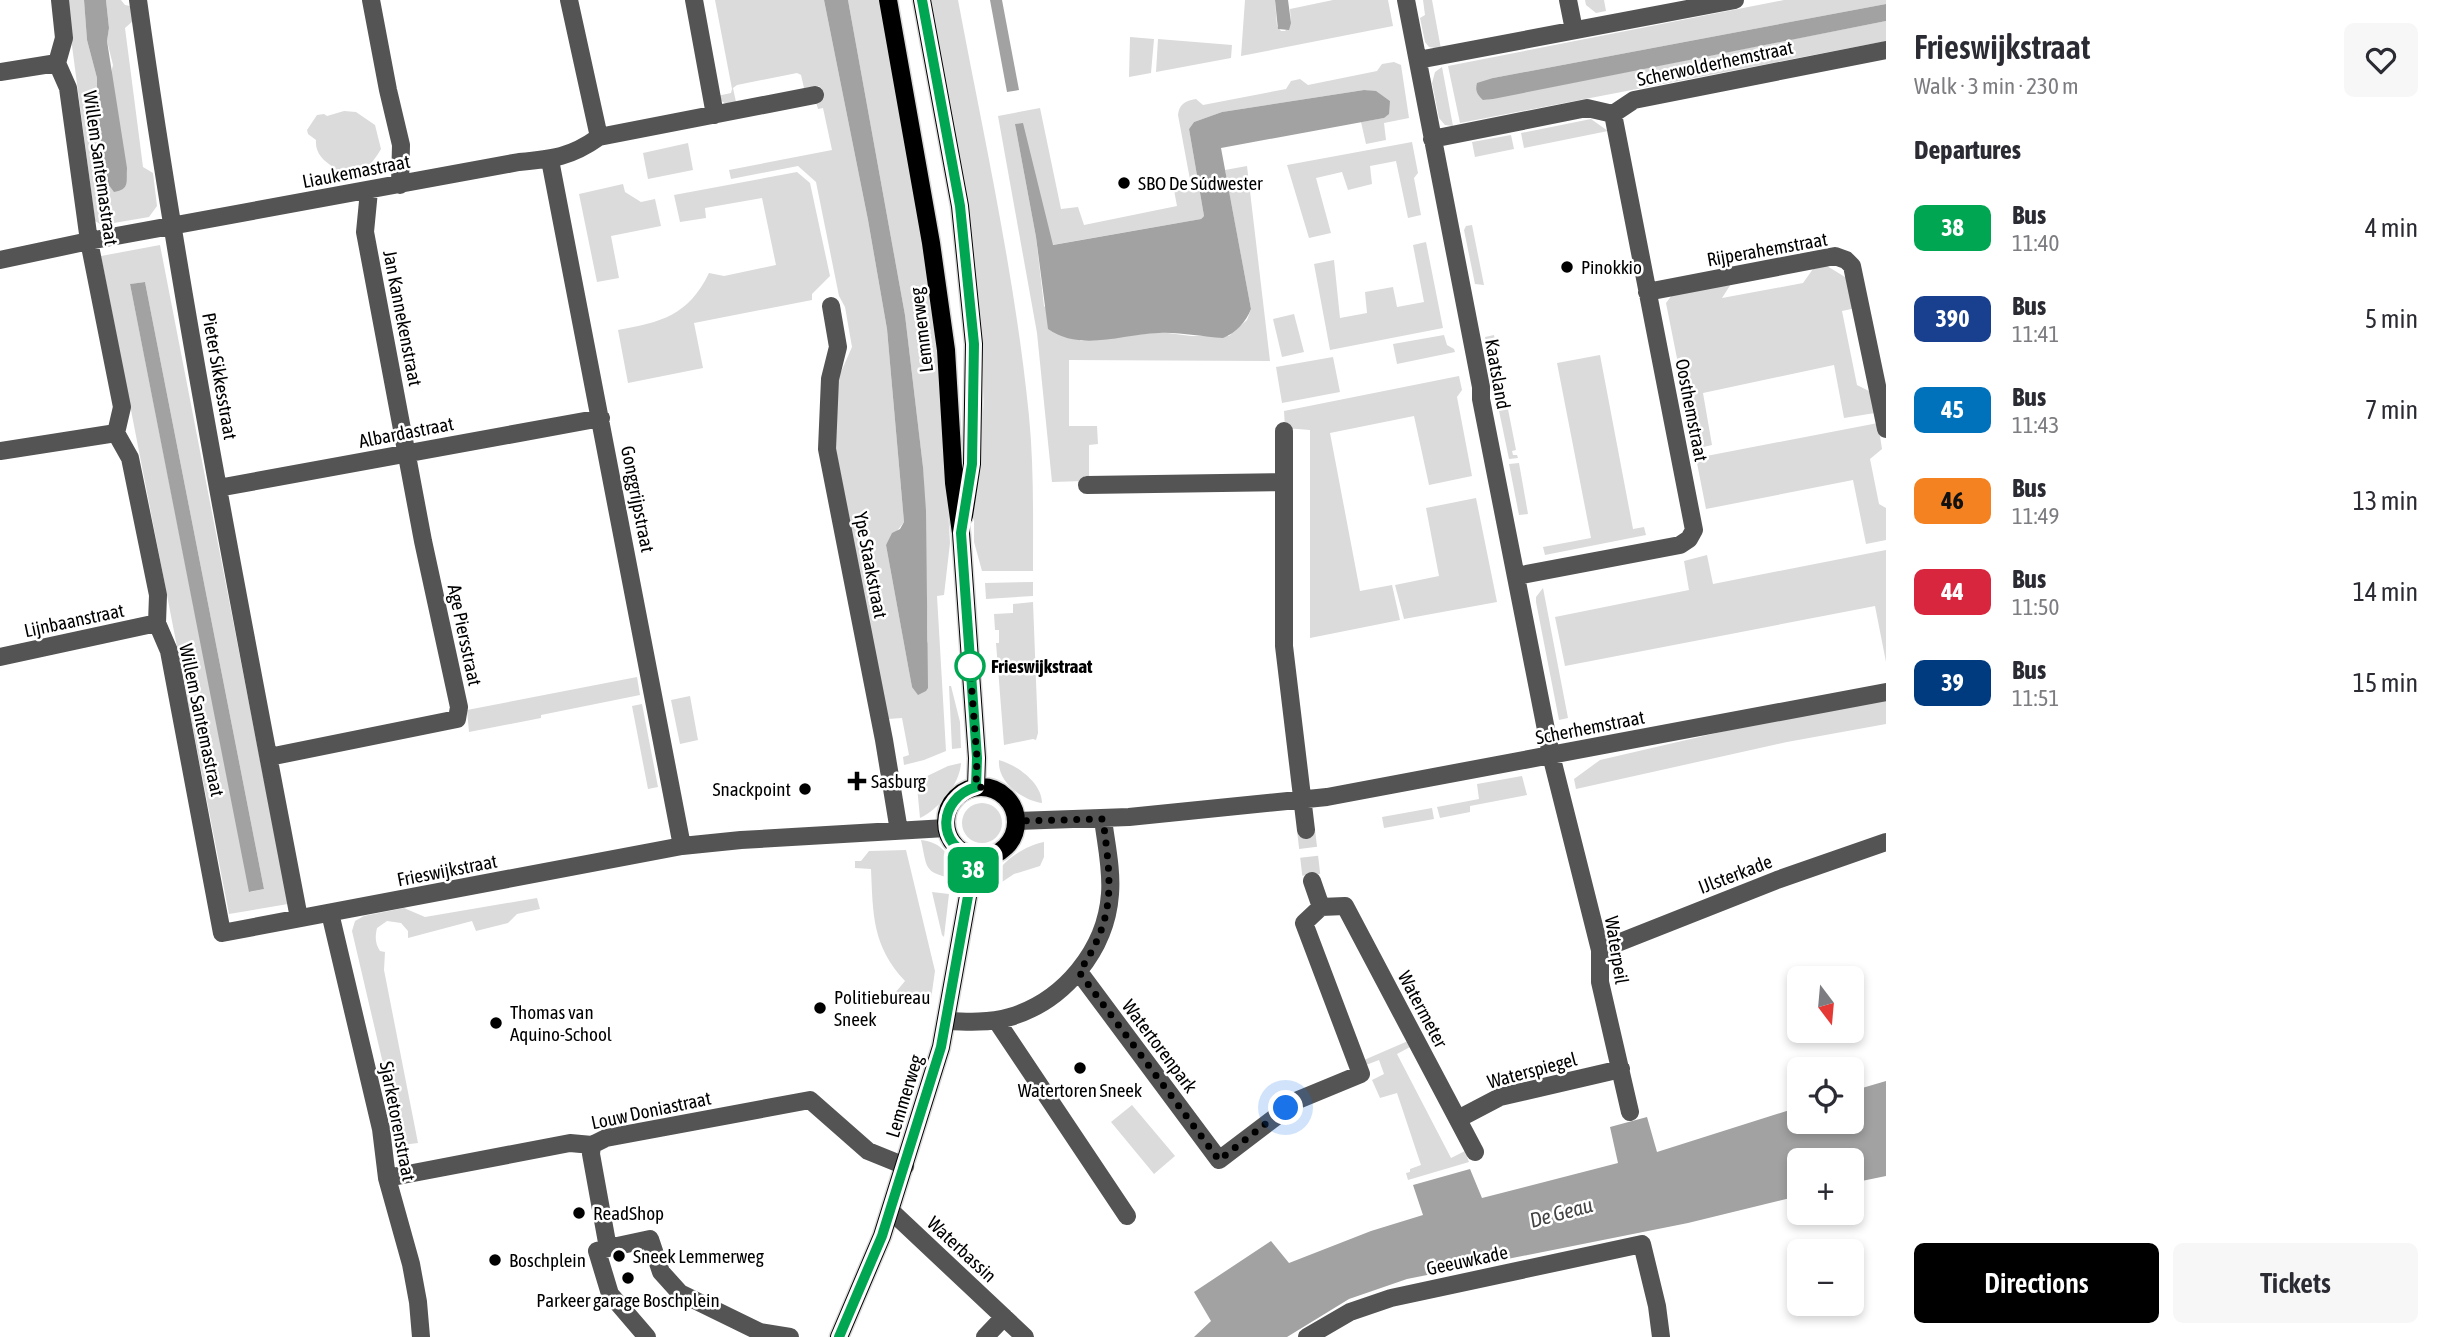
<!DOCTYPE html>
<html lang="en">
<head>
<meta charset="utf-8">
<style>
	:root { --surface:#fff; --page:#f7f7f7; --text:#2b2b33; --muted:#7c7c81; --accent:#000 }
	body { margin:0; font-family:"Asap Condensed",sans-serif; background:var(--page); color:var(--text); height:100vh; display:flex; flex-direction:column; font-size:26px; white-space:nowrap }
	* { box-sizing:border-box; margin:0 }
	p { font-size:23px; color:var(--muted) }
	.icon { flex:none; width:38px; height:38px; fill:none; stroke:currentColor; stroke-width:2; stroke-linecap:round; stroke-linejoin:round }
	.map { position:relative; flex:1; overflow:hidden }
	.side { display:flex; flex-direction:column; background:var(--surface); width:560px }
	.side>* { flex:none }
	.badge { padding:0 14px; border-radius:10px; font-size:24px; line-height:46px }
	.needle { width:46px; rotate:164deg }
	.tools { position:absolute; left:1787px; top:966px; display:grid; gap:14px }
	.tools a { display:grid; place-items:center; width:77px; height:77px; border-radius:10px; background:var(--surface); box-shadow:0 4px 10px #0003; font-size:35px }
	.you { position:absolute; width:35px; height:35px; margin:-18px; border:5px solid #fff; border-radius:50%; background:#1a73e8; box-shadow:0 0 0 10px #1a73e833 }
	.map>.badge { position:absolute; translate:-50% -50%; box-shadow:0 0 0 4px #fff }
	h2 { padding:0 28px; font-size:26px; line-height:63px }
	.round { display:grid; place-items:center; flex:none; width:74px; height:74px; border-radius:10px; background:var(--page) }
	.overview { display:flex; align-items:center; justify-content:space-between; height:119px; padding:0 28px }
	h1 { font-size:33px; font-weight:600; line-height:52px }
	.action { display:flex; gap:14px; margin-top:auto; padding:14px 28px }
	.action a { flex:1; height:80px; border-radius:10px; background:var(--accent); color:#fff; font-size:28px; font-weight:600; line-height:80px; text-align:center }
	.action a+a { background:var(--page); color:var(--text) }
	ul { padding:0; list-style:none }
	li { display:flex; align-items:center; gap:21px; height:91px; padding:0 28px }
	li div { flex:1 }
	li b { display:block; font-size:26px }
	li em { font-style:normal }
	li .badge { min-width:77px; font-weight:700; text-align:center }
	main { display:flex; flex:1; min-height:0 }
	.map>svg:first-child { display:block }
	.green { fill:#dbdbdb; fill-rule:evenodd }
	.water { fill:#a2a2a2 }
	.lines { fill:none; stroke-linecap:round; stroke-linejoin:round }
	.minor-tunnel { stroke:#d9d9d9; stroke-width:18; stroke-dasharray:18 9; stroke-linecap:butt }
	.major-casing { stroke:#dbdbdb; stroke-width:21 }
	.minor { stroke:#545454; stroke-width:18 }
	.major { stroke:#000; stroke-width:18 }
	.line-casing { stroke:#fff; stroke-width:16 }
	.line { stroke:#00a651; stroke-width:10 }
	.walk { stroke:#000; stroke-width:7; stroke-dasharray:0 12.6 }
	.poi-dot { fill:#000; stroke:#fff; stroke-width:2.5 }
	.stop-dot { fill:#fff; stroke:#00a651; stroke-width:3.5 }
	.labels { text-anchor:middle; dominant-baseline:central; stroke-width:5; stroke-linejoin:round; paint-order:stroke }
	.street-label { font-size:19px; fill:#000; stroke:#fff }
	.poi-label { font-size:19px; fill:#000; stroke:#fff; text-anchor:start }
	.stop-label { font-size:19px; font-weight:bold; fill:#000; stroke:#fff; text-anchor:start }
	.water-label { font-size:21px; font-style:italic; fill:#434343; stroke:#fff }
</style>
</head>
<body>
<main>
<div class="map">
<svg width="1886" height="1337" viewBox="0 0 1886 1337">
	<rect width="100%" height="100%" fill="#fff"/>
	<path class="green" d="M 66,0 L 84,0 L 87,40 L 97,78 L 97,117 L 99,121 L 113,65 L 107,41 L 109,28 L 106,0 L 121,0 L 125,5 L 130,6 L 133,21 L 125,28 L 143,167 L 153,173 L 157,206 L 149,217 L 102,225 L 95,221 Z
		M 715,0 L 824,0 L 868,220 L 887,329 L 904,522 L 886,545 L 912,687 L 928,641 L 923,467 L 905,315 L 848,0 L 882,0 L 938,336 L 950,543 L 944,595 L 937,596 L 946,751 L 924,760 L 904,765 L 903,757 L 909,755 L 902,718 L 888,719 L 835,445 L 837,381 L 852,347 L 845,307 L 839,296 L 816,182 L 798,166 L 731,179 L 729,170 L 832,150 L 823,108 L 818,109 L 816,102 L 824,99 L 822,89 L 819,86 L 804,88 L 801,75 L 797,73 L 737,85 L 733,88 L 736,102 L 726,104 L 717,98 L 717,96 L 731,93 L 732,89 Z
		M 928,0 L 958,0 C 984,138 1015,276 1029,416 C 1034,467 1033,519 1033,571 L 982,571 L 974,542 L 974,516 L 984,401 L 978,285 L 970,226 Z
		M 1245,0 L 1275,0 L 1277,26 L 1281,31 L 1285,31 L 1291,23 L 1290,9 L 1333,0 L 1388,0 L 1393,26 L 1241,56 Z
		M 1423,0 L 1432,0 L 1441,49 L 1429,47 L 1425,42 L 1420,18 L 1425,15 Z
		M 1585,0 L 1604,0 L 1606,11 L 1596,13 L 1586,5 Z
		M 1784,0 L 1886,0 L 1886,4 L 1493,78 L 1483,100 L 1886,21 L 1886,41 L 1460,123 L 1448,66 Z
		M 1130,37 L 1154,39 L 1151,73 L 1129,77 Z
		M 1158,39 L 1232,45 L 1231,58 L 1156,72 Z
		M 1394,62 L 1401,65 L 1409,118 L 1384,123 L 1386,140 L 1366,144 L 1361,122 L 1384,118 L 1390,101 L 1376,92 L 1364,90 L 1222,112 L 1194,122 L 1189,129 L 1204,216 L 1201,219 L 1052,245 L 1015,124 L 1036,237 L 1044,306 L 1081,341 L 1160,332 L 1191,336 L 1229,336 L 1247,320 L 1251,309 L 1225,170 L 1247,166 L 1270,361 L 1069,360 L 1069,426 L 1097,426 L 1098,444 L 1089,445 L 1089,476 L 1084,476 L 1084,481 L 1052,482 L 1037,333 L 998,116 L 1040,108 L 1061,209 L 1078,207 L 1084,225 L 1177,206 L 1174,190 L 1191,185 L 1178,115 C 1179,104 1185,101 1196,99 L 1203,105 L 1286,89 L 1291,81 L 1300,79 L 1308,85 L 1377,71 L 1382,64 Z
		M 1442,67 L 1453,126 L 1445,125 L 1439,118 L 1432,83 L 1435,72 Z
		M 344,111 L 356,112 L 375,125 L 381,149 C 370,168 354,184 332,173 L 333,167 C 323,160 315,153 316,140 L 308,134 L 307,130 L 317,115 L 324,114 L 327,116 Z
		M 1591,119 L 1608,131 L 1524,148 L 1521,133 Z
		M 1511,135 L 1514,149 L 1475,157 L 1472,142 Z
		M 1412,142 L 1418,173 L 1414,178 L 1421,215 L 1408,218 L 1396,161 L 1370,166 L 1372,184 L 1348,190 L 1342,172 L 1316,178 L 1331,233 L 1309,238 L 1287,165 Z
		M 688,143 L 693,170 L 648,179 L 643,153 Z
		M 797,172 L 810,183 L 830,276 L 812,294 L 812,300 L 694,323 L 703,368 L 628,383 L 618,330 C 661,322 688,316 709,273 L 724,276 L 776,265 L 762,198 L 705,208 L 706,218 L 680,222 L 674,195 Z
		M 623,184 L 625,192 L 641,202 L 655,199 L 661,226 L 611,236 L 619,278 L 597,282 L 579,194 Z
		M 1472,225 L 1484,285 L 1475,284 L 1464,230 L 1466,226 Z
		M 1426,242 L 1443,328 L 1330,350 L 1314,264 L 1334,260 L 1340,318 L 1367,313 L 1365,292 L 1393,287 L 1397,307 L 1424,302 L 1413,245 Z
		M 160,245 L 288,904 L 229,914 L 101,256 ZM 145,282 L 264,889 L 250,892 L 130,284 Z
		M 1827,266 L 1850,280 L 1856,308 L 1842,311 L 1857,385 L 1871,392 L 1875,413 L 1844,418 L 1834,365 L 1703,393 L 1712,445 L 1695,449 L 1666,303 L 1672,295 L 1731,284 L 1722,298 L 1803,283 L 1813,269 Z
		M 1294,314 L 1304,352 L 1282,357 L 1273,319 Z
		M 1444,335 L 1447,345 L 1454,349 L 1455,352 L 1397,364 L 1393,344 Z
		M 1494,335 L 1506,399 L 1497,401 L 1485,337 Z
		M 1600,355 L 1633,529 L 1644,527 L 1646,535 L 1545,555 L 1543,547 L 1591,538 L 1557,363 Z
		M 1333,357 L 1340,392 L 1282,403 L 1276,367 Z
		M 1459,376 L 1462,390 L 1457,397 L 1472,476 L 1429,485 L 1414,416 L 1330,433 L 1360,591 L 1392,585 L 1400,620 L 1310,638 L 1310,430 L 1285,428 L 1284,411 Z
		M 1507,404 L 1516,450 L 1512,451 L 1513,455 L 1517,455 L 1518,458 L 1509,459 L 1498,406 Z
		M 1878,423 L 1882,449 L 1870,459 L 1879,504 L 1886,508 L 1886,540 L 1866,544 L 1853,480 L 1706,509 L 1696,458 Z
		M 1519,463 L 1528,514 L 1519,515 L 1509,464 Z
		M 1476,498 L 1497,602 L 1404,619 L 1395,585 L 1439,576 L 1426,508 Z
		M 1886,550 L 1886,662 L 1875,606 L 1565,666 L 1555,617 L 1689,590 L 1684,561 L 1707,555 L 1713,584 Z
		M 1033,582 L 1033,596 L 986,599 L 985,583 Z
		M 1543,588 L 1568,718 L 1559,720 L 1536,602 L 1536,597 Z
		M 1033,602 L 1038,733 L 1036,740 L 1033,739 L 1004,745 L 996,643 L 999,643 L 999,630 L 995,630 L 994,614 L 1013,613 L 1013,604 Z
		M 637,677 L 640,695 L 541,715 L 541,718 L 469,732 L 467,710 Z
		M 949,686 L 951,686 L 960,722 L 961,748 L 952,749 Z
		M 690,696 L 698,740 L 680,744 L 671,700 Z
		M 1886,699 L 1886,724 L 1787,742 L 1576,789 L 1574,779 L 1600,760 L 1781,718 Z
		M 642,704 L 658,787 L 648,789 L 632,706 Z
		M 999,760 C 1017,765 1042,783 1042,803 C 1022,800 997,782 999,760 Z
		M 961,763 C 960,784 939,809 920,818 L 917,786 L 919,780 L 948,766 Z
		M 1522,776 L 1527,795 L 1470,806 L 1470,812 L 1440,818 L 1437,807 L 1479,799 L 1477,784 Z
		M962 823a20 20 0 1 1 40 0a20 20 0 1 1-40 0Z
		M 1432,808 L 1434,819 L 1384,828 L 1382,817 Z
		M 921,840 C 942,842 954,857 952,878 C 923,873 927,866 921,840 Z
		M 1044,842 L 1044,857 L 1040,866 L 1014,874 L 996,886 L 989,885 C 997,865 1022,846 1044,842 Z
		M 906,850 L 935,971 L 930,1006 L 909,1003 L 895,993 L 905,981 C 872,946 873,914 871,869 L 855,868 L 855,861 L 861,861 L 869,851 Z
		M 932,892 L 949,894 L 944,937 L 942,935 Z
		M 537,898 L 540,909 L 517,914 L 508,923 L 476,931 L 472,921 L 408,938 L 408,931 L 401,923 L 387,921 L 377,928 C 375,937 375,943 380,951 L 385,952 L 384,970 L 418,1143 L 402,1145 L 352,931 L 355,921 L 364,916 L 404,908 L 425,917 Z
		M 1408,1041 L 1410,1047 L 1397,1054 L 1451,1158 L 1465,1151 L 1469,1162 L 1408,1180 L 1406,1173 L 1410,1172 L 1410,1169 L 1421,1165 L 1397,1093 L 1380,1098 L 1372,1080 L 1384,1074 L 1379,1060 L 1366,1065 L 1364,1060 Z
		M 1132,1105 L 1175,1156 L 1154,1174 L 1111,1122 Z"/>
	<path class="water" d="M 84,0 L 106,0 L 109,28 L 107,41 L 127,168 C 126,183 130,189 114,192 L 108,184 L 97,117 L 97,78 L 87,40 Z
		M 824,0 L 848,0 L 905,315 L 923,467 L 926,511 L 928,688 L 926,691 L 918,695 L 912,687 L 909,671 L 886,545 L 892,533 L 900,529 L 904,522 L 887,329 L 868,220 Z
		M 990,0 L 1002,0 L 1019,90 L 1007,92 Z
		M 1275,0 L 1288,0 L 1291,23 L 1289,30 L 1278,29 Z
		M 1886,4 L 1886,21 L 1493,99 L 1483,100 C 1477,94 1475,91 1477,83 L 1493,78 Z
		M 1364,90 L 1376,91 L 1390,101 L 1389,114 L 1384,118 L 1221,148 L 1251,309 C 1246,322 1236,333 1223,338 C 1202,337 1180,332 1159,333 C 1122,334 1081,352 1048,329 L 1036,237 L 1015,124 L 1023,123 L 1053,245 L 1201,219 L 1204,216 L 1189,129 L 1194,122 L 1222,112 Z
		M 145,282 L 264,889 L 249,892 L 130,284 Z
		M 1886,1081 L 1886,1176 L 1852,1183 L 1852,1160 L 1799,1160 L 1799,1196 L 1688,1223 L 1407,1279 L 1349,1299 L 1287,1337 L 1194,1337 L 1211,1321 L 1194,1292 L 1271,1241 L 1289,1263 L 1371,1231 L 1423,1215 L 1413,1185 L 1470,1169 L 1482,1198 L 1618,1163 L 1610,1127 L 1647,1117 L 1657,1152 L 1799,1107 L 1799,1122 L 1852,1122 L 1852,1091 Z"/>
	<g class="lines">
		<path class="minor-tunnel" d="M 1306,830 L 1312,881"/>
		<g class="major-casing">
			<path id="major" d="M 888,0 L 931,243 L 946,350 L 954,483 L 961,533 L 977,758 L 976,787
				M 922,0 L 960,206 L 974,344 L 972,464 L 964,516
				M946 822a35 35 0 1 1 70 0a35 35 0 1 1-70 0Z
				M 839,1337 L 882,1236 L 941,1047 L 975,857"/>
		</g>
		<path class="minor" d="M 60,0 L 64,38 L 57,63 L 68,88 L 89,241 L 122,407 L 116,433 L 130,458 L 158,595 L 157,623 L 169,651 L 222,933 L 682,846 L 741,840 L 946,828
			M 138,0 C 181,308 241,613 299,918
			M 371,0 L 388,90 L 401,145 L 400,185
			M 569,0 L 599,137
			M 694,0 L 715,115
			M 1406,0 L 1481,387 L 1481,399 L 1551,755 L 1600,950 L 1600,982 L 1630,1112
			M 1568,0 L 1574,30
			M 1418,60 L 1735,0
			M 0,72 L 57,63
			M 1432,139 L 1587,108 L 1613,114 L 1634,100 L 1886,50
			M 550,160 L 682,846
			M 0,260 L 89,241 L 519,162 C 553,159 571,157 599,137 L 815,95
			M 1647,292 L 1835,256 L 1846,260 L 1852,266 L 1886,429
			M 831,306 L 838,347 L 830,379 L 827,449 L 884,740 L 899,831
			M 1284,431 L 1284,646 L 1306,830
			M 0,451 L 116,433
			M 1087,485 L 1283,482
			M 218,488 L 601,418
			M 1516,576 L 1680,545 L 1689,539 L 1694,530 L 1613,114
			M 0,657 L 157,623
			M 269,757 L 457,719 L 459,707 L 423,541 L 365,232 L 369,191
			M 1017,821 L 1129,817 L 1327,797 L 1886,692
			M 1312,881 L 1321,907 L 1345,906 L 1475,1152
			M 330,913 L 381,1129 L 387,1178 L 411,1264 L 418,1302 L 421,1337
			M 1600,950 L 1777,880 L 1886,842
			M 1079,972 L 1219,1160 L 1298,1100 L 1361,1074 L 1304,923 L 1321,907
			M 996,1020 L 1127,1216
			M 946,1021 C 968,1022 989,1023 1010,1017 C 1064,1001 1106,950 1110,894 C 1112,869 1106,844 1103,819
			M 1458,1119 L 1500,1097 L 1621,1069
			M 592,1145 L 591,1154 L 608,1248 L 650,1239 L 661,1272 L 680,1293 L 760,1332 L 790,1337
			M 387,1178 L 570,1143 L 592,1145 L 606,1138 L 810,1100 L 868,1151 L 905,1166
			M 891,1211 L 1025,1337
			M 608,1248 L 597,1251 L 610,1294 L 647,1337
			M 985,1337 L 1004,1317
			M 1307,1337 L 1350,1312 L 1391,1298 L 1642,1244 L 1657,1306 L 1661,1337"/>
		<use href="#major" class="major"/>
	</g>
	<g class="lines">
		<g class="line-casing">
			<path id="line" d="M 839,1337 L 882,1236 L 941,1047 L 975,857 C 935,846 938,798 976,787 L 977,758 L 961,533 L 972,464 L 974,344 L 960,206 L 922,0"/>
		</g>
		<use href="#line" class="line"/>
		<path class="walk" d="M 970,666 L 977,758 L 976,787 C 999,788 1012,798 1017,821 L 1103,819 C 1111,883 1117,916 1079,972 L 1219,1160 L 1286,1108"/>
	</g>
	<g class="poi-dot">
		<circle cx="1124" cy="183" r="7"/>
		<circle cx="1567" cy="267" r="7"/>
		<path d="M853.5 770.5h7v7h7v7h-7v7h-7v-7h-7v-7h7z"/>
		<circle cx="805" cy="789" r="7"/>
		<circle cx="820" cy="1008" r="7"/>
		<circle cx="496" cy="1023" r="7"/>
		<circle cx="1080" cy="1068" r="7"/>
		<circle cx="579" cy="1213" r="7"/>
		<circle cx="619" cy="1256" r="7"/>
		<circle cx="495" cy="1260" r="7"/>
		<circle cx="628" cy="1278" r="7"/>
	</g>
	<circle class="stop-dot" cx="970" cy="666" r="14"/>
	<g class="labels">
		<g class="street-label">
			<text transform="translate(1715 63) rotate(-12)">Scherwolderhemstraat</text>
			<text transform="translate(101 168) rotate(82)">Willem Santemastraat</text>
			<text transform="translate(356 171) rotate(-11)">Liaukemastraat</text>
			<text transform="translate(1767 249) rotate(-10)">Rijperahemstraat</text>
			<text transform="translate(403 318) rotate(79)">Jan Kannekenstraat</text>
			<text transform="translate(921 330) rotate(-97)">Lemmerweg</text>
			<text transform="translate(1498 374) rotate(80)">Kaatsland</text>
			<text transform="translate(220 376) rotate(80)">Pieter Sikkesstraat</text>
			<text transform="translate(1692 410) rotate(79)">Oosthemstraat</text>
			<text transform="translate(406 432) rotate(-11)">Albardastraat</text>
			<text transform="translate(638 499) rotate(79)">Gonggrijpstraat</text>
			<text transform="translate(871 565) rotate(79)">Ype Staakstraat</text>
			<text transform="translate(74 620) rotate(-12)">Lijnbaanstraat</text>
			<text transform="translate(465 635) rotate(78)">Age Piersstraat</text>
			<text transform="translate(202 720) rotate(78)">Willem Santemastraat</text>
			<text transform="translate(1590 727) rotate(-11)">Scherhemstraat</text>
			<text transform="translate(447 870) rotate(-11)">Frieswijkstraat</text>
			<text transform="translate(1735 874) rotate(-21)">IJlsterkade</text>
			<text transform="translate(1617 950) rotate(81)">Waterpeil</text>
			<text transform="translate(1423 1009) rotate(62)">Watermeter</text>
			<text transform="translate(1160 1046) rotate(53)">Watertorenpark</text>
			<text transform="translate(1532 1070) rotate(-15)">Waterspiegel</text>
			<text transform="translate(904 1096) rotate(-73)">Lemmerweg</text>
			<text transform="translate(651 1110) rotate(-12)">Louw Doniastraat</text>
			<text transform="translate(398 1121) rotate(79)">Sjarketorenstraat</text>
			<text transform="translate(962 1249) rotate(43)">Waterbassin</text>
			<text transform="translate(1467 1260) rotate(-12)">Geeuwkade</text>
		</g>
		<g class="poi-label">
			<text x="1138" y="183">SBO De Súdwester</text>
			<text x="1581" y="267">Pinokkio</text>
			<text x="871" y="781">Sasburg</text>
			<text x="791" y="789" text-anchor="end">Snackpoint</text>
			<text x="834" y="997">Politiebureau<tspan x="834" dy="22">Sneek</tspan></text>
			<text x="510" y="1012">Thomas van<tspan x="510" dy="22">Aquino-School</tspan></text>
			<text x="1080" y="1090" text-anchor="middle">Watertoren Sneek</text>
			<text x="593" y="1213">ReadShop</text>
			<text x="633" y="1256">Sneek Lemmerweg</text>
			<text x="509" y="1260">Boschplein</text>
			<text x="628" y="1300" text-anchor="middle">Parkeer garage Boschplein</text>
		</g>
		<g class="stop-label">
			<text x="991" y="666">Frieswijkstraat</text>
		</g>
		<g class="water-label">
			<text transform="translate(1561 1212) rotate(-15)">De Geau</text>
		</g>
	</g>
</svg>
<div class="tools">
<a><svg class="needle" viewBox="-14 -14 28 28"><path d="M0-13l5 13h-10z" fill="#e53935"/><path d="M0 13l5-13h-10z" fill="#7c7c81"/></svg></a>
<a><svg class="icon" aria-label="locate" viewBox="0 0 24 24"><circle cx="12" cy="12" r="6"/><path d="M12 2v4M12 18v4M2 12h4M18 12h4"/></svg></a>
<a>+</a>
<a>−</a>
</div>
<div class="you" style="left:1286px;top:1108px"></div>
<b class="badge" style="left:973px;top:870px;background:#00a651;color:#fff">38</b>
</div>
<section class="side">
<div class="overview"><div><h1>Frieswijkstraat</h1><p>Walk · 3 min · 230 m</p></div><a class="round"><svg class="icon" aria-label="heart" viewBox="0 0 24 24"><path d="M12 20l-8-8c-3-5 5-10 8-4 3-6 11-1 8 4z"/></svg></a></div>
<h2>Departures</h2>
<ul>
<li><span class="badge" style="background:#00a651;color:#fff">38</span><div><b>Bus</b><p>11:40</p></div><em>4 min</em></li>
<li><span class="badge" style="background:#19408f;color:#fff">390</span><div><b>Bus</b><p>11:41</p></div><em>5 min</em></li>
<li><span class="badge" style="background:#0072bc;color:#fff">45</span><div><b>Bus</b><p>11:43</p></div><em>7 min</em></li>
<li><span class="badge" style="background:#f58220;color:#111">46</span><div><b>Bus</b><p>11:49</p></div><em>13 min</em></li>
<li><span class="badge" style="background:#d7263d;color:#fff">44</span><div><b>Bus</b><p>11:50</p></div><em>14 min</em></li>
<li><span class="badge" style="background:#003b80;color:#fff">39</span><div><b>Bus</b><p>11:51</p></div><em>15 min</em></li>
</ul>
<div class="action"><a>Directions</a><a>Tickets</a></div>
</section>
</main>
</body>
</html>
